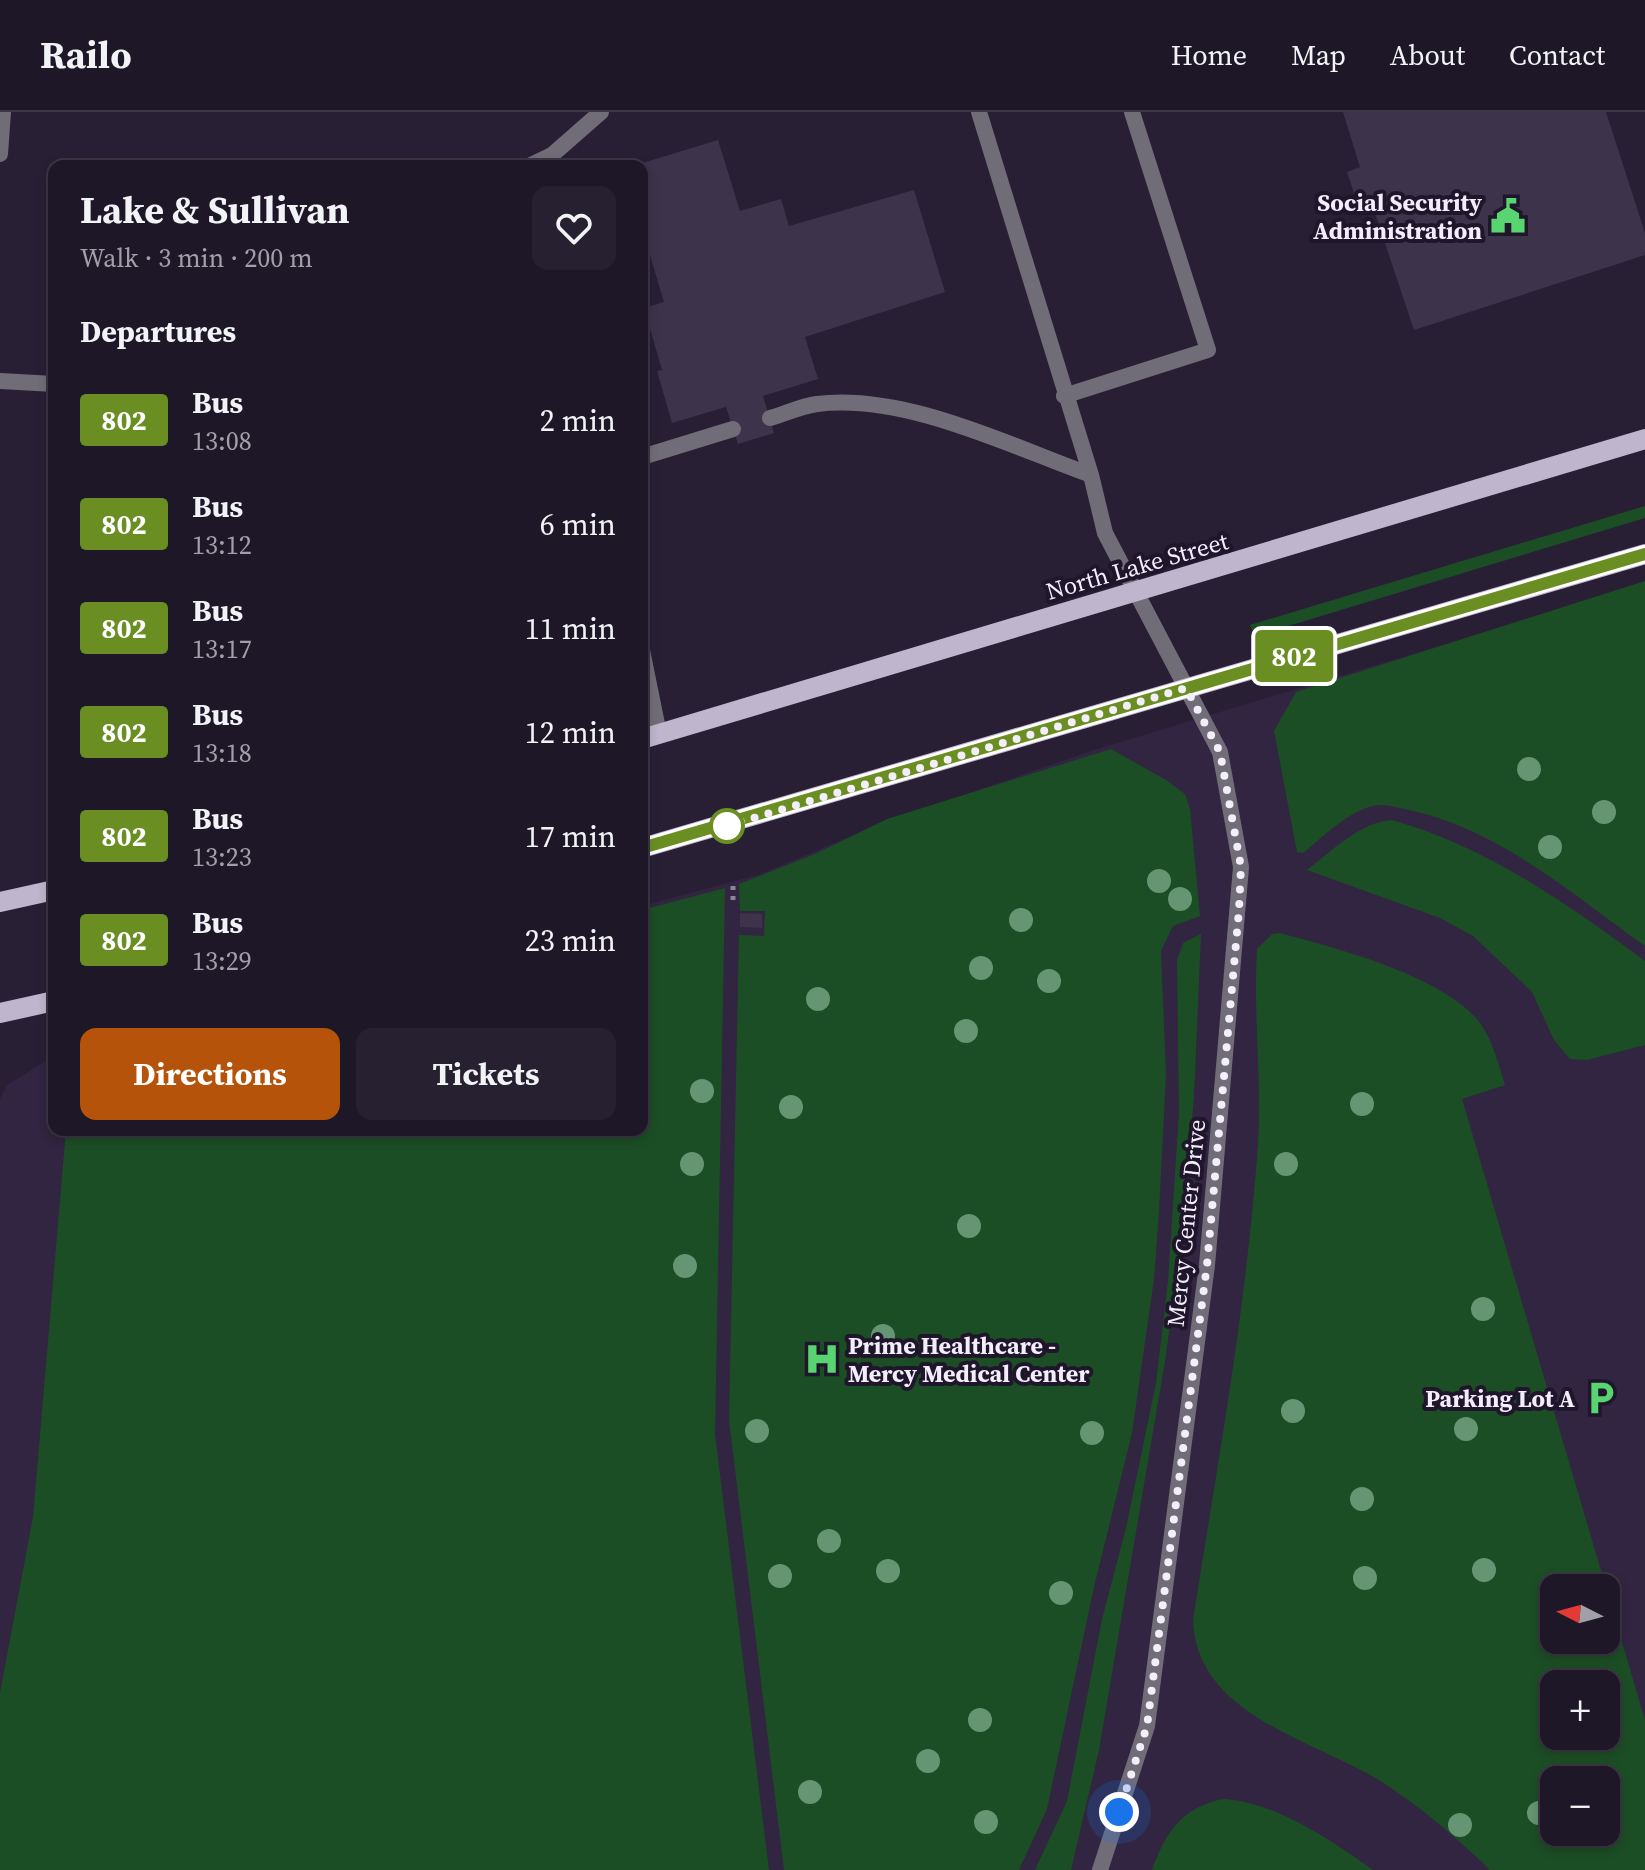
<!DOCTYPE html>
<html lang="en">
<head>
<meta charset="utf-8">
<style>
	:root { --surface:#1e1728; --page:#262030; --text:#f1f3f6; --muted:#a19fa8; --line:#3c3645; --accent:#b45309 }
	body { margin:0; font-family:"Source Serif 4",serif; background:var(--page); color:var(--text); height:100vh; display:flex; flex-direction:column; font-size:30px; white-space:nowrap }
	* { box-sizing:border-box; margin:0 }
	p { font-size:26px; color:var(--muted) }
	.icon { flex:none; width:44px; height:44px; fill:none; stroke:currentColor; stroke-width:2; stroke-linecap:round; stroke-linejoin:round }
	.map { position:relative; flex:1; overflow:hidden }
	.side { position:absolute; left:48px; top:48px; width:600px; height:976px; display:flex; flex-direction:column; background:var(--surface); border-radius:16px; box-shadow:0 4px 12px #0003,0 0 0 2px var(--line) }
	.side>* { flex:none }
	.badge { padding:0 16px; border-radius:6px; font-size:28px; line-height:52px }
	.needle { width:52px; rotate:276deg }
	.buttons { position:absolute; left:1540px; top:1462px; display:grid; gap:16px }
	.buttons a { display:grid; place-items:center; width:80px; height:80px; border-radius:16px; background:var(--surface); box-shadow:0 4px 12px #0003,0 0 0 2px var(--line); font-size:40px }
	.you { position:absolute; width:40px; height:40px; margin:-20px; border:6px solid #fff; border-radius:50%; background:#1a73e8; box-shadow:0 0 0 12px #1a73e833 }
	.map>.badge { position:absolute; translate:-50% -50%; box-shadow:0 0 0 4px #fff }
	h2 { padding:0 32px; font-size:30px; line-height:72px }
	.round { display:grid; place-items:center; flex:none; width:84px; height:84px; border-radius:16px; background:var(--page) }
	.summary { display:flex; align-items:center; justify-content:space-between; height:136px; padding:0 32px }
	h1 { font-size:38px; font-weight:700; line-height:60px }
	.cta { display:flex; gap:16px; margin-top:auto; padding:16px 32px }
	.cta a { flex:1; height:92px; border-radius:16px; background:var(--accent); color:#fff; font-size:32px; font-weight:700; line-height:92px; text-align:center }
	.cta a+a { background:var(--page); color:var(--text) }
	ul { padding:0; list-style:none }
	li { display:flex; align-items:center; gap:24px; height:104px; padding:0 32px }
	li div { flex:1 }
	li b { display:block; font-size:30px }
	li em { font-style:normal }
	li .badge { min-width:88px; font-weight:700; text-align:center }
	header { display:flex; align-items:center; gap:48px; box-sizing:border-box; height:112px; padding:0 40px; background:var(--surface); border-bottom:2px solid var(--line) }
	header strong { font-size:38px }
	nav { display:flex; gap:44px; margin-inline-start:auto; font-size:28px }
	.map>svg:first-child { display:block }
	.built { fill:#312541; fill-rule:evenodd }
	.green { fill:#1c4e25; fill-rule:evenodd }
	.building { fill:#3d334a }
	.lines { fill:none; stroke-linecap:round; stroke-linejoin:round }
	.path { stroke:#8c8597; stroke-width:5; stroke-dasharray:4 6; stroke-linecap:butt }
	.service { stroke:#716d78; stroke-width:16 }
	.minor { stroke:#716d78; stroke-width:16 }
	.tertiary { stroke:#716d78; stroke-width:16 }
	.primary { stroke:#bfb6ce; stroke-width:20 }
	.tree { fill:#659572 }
	.line-casing { stroke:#fff; stroke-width:18 }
	.line { stroke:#6b8e23; stroke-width:12 }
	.walk { stroke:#f3edfc; stroke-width:8; stroke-dasharray:0 14.4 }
	.stop-dot { fill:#fff; stroke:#6b8e23; stroke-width:4 }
	.labels { text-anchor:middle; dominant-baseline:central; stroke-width:8; stroke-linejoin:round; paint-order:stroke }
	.poi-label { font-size:24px; font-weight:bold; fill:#f3edfc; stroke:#1f162b; text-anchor:end }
	.street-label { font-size:24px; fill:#f3edfc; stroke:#1f162b }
</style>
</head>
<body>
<header>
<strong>Railo</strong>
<nav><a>Home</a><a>Map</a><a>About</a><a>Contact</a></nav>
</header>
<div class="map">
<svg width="1645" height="1758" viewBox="0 0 1645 1758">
	<rect width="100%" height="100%" fill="#281f35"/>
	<path class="built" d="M 1645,472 L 1645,1758 L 0,1758 L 0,987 L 7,973 L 54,944 L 54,1018 L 642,1018 L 642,794 L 761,762 L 882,711 L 1094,638 ZM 1554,1476 L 1606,1476 L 1606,1528 L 1554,1528 ZM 1554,1572 L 1606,1572 L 1606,1624 L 1554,1624 ZM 1554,1668 L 1606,1668 L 1606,1720 L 1554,1720 Z"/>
	<path class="green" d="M 1645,394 L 1645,406 L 1255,524 L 1250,513 Z
		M 1645,469 L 1645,834 C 1572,782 1499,717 1409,698 C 1398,696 1385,691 1373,694 C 1347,700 1323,725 1303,741 L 1297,740 L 1274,619 L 1296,580 Z
		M 1111,637 L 1166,668 L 1185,682 L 1190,697 L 1200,804 L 1173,814 L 1161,839 L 1166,963 L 1159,1099 L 1154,1167 L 1132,1321 L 1094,1475 L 1047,1697 L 1019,1758 L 784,1758 L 729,1308 L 739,823 L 764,824 L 765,799 L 740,799 L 739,772 L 815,742 L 887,707 Z
		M 1392,708 C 1487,735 1566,791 1645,849 L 1645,933 L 1587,948 L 1570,947 L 1554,928 L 1532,880 L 1473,824 L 1440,806 L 1307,758 C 1332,739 1360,710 1392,708 Z
		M 725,776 L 715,1322 L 769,1758 L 0,1758 L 0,1581 L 33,1405 L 66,1018 L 642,1018 L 642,798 Z
		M 1280,821 C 1336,836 1436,862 1476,906 C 1492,924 1498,951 1505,973 L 1462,987 L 1645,1608 L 1645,1758 L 1490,1758 C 1456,1725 1422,1696 1382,1670 C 1315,1628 1196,1604 1193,1508 C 1218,1349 1247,1192 1258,1031 C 1262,967 1253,901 1257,837 L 1272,822 ZM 1554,1476 L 1606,1476 L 1606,1528 L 1554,1528 ZM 1606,1572 L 1606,1624 L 1554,1624 L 1554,1572 ZM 1606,1668 L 1606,1720 L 1554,1720 L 1554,1668 Z
		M 1201,822 L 1194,984 L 1183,1113 L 1166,1243 L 1099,1638 L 1071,1758 L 1035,1758 L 1067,1689 L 1102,1507 L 1126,1416 L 1156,1271 L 1168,1169 L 1179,1001 L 1177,848 L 1183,831 Z
		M 1223,1687 C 1276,1690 1331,1728 1373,1758 L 1152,1758 C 1166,1720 1181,1696 1223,1687 Z"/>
	<path class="building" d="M 1343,0 L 1606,0 L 1645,121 L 1645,143 L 1414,218 L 1369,83 L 1356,87 L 1347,60 L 1360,55 Z
		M 718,28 L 740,99 L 781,87 L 789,114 L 914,78 L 945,180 L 805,225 L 818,267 L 763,284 L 774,321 L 738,332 L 726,295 L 672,311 L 657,259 L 662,258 L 644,196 L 664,190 L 642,117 L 642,54 L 636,53 Z
		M 740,801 L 762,802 L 762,816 L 740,815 Z"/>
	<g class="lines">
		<path class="path" d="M 733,788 L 733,773"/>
		<path class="service" d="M 979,0 L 1091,363 L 1105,421 L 1137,482
			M 529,54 L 552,43 L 601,0
			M 0,269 L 54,272
			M 1064,284 L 1208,238 L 1132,0
			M 770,306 C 785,302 801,294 817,292 C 905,281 1010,334 1091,363
			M 642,345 L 733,317
			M 642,538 L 659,622"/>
		<path class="minor" d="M 1100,1758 L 1147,1614 L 1207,1153 L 1241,755 L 1220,640 L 1137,482"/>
		<path class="tertiary" d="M 0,42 L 3,0"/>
		<path class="primary" d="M 642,627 L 1645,327
			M 642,736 L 1645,442
			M 0,790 L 54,778
			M 0,901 L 54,889"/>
	</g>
	<g class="tree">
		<circle cx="1529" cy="657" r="12"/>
		<circle cx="1604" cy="700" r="12"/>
		<circle cx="1550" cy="735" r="12"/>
		<circle cx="1159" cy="769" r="12"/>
		<circle cx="1180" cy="787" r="12"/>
		<circle cx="1021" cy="808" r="12"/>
		<circle cx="981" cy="856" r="12"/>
		<circle cx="1049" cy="869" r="12"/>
		<circle cx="818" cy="887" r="12"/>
		<circle cx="966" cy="919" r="12"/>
		<circle cx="702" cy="979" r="12"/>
		<circle cx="1362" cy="992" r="12"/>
		<circle cx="791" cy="995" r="12"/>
		<circle cx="692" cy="1052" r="12"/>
		<circle cx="1286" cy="1052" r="12"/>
		<circle cx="969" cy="1114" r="12"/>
		<circle cx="685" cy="1154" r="12"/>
		<circle cx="1483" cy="1197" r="12"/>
		<circle cx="883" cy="1224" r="12"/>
		<circle cx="1293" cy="1299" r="12"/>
		<circle cx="1466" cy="1317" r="12"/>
		<circle cx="757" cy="1319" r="12"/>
		<circle cx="1092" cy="1321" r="12"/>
		<circle cx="1362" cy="1387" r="12"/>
		<circle cx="829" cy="1429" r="12"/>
		<circle cx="1484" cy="1458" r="12"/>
		<circle cx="888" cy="1459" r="12"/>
		<circle cx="780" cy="1464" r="12"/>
		<circle cx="1365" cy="1466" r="12"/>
		<circle cx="1061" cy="1481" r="12"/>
		<circle cx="980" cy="1608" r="12"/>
		<circle cx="928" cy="1649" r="12"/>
		<circle cx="810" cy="1680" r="12"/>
		<circle cx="1539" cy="1701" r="12"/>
		<circle cx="986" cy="1710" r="12"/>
		<circle cx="1460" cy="1713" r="12"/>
	</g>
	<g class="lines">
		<g class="line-casing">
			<path id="line" d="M 642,736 L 1645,442"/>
		</g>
		<use href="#line" class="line"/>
		<path class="walk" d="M 727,714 L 1186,576 L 1220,640 L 1241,755 L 1239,798 L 1207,1153 L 1147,1614 L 1119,1700"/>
	</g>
	<defs>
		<g id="civic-bare" transform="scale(2.76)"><path d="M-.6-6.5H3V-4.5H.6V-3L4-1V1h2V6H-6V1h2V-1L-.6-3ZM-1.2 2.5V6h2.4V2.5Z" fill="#58d570" stroke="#1f162b" stroke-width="2.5" paint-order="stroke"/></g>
		<g id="hospital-bare" transform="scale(2.76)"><path d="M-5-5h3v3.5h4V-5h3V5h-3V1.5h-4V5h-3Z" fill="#58d570" stroke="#1f162b" stroke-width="2.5" paint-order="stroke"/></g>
		<g id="parking-bare" transform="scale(2.76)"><path d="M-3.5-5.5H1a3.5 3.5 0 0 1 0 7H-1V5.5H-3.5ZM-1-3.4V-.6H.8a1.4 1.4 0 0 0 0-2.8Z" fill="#58d570" stroke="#1f162b" stroke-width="2.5" paint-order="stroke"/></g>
	</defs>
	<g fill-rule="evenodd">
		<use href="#civic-bare" x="1508" y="104"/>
		<use href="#hospital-bare" x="822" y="1247"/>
		<use href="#parking-bare" x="1601" y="1286"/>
	</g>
	<circle class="stop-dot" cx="727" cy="714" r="16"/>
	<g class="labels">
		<g class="poi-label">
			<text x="1482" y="90">Social Security<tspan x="1482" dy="28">Administration</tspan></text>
			<text x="848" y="1233" text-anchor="start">Prime Healthcare -<tspan x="848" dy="28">Mercy Medical Center</tspan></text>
			<text x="1575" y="1286">Parking Lot A</text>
		</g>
		<g class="street-label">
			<text transform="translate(1137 454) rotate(-16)">North Lake Street</text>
			<text transform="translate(1186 1111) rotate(-84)">Mercy Center Drive</text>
		</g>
	</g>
</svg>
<div class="buttons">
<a><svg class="needle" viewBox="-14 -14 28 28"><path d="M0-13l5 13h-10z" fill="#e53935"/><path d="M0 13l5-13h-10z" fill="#a19fa8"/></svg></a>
<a>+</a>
<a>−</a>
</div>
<div class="you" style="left:1119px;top:1700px"></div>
<b class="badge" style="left:1294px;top:544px;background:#6b8e23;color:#fff">802</b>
<section class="side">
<div class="summary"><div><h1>Lake &amp; Sullivan</h1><p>Walk · 3 min · 200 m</p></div><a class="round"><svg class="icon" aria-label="heart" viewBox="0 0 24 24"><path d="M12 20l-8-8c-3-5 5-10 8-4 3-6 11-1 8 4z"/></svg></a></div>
<h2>Departures</h2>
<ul>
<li><span class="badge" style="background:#6b8e23;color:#fff">802</span><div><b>Bus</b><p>13:08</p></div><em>2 min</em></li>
<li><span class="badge" style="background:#6b8e23;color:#fff">802</span><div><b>Bus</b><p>13:12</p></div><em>6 min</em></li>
<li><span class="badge" style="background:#6b8e23;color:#fff">802</span><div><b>Bus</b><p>13:17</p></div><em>11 min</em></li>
<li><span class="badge" style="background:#6b8e23;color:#fff">802</span><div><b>Bus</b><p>13:18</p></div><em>12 min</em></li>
<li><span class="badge" style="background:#6b8e23;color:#fff">802</span><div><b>Bus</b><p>13:23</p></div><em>17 min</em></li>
<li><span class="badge" style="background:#6b8e23;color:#fff">802</span><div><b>Bus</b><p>13:29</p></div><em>23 min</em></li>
</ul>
<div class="cta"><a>Directions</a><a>Tickets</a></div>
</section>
</div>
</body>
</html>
